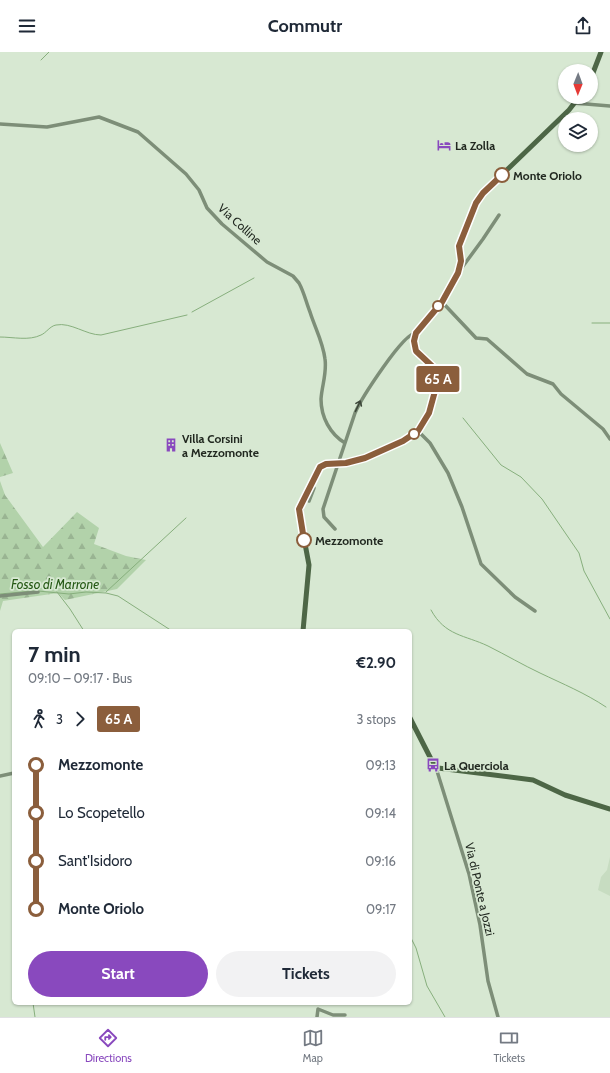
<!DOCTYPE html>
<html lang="en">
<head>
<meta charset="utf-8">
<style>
	:root { --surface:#fff; --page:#f2f2f3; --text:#1f2937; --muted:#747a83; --line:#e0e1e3; --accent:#8949be }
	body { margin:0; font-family:Cabin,sans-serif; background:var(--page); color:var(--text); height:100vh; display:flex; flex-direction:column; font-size:15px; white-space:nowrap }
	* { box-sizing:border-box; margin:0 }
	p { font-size:13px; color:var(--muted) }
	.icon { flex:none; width:22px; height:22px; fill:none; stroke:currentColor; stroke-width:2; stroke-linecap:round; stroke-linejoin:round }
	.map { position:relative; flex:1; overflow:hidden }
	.details { position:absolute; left:12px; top:577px; width:400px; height:376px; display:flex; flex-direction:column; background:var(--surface); border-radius:6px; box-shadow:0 1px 3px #0004 }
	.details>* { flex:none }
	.badge { padding:0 8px; border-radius:3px; font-size:14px; line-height:26px }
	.needle { width:26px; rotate:181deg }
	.controls { position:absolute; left:558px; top:12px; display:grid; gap:8px }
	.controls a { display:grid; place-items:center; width:40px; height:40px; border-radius:50%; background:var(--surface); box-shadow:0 1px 3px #0004; font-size:20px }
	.map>.badge { position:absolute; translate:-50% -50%; box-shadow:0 0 0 2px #fff }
	.legs { display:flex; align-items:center; gap:6px; height:44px; padding:0 16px; font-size:13px }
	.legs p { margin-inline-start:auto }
	.overview { display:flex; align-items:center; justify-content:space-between; height:68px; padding:0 16px }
	h1 { font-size:22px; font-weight:800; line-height:30px }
	.button { display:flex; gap:8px; margin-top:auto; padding:8px 16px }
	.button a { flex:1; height:46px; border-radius:24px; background:var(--accent); color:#fff; font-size:16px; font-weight:800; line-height:46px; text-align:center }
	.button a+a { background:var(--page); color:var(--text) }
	ul { padding:0 16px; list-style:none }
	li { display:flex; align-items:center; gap:14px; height:48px; font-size:15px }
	li i { display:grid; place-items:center; width:6px; height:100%; margin:0 5px; background:currentColor }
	li i::after { content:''; width:10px; height:10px; margin:-5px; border:3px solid; border-radius:50%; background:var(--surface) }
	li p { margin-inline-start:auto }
	li:first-child i { background:linear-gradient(#0000 50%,currentColor 0) }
	li:last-child i { background:linear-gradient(currentColor 50%,#0000 0) }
	header { display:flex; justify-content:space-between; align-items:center; height:52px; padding:0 16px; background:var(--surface); font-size:18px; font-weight:800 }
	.menu { display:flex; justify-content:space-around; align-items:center; height:56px; border-top:1px solid var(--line); background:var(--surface); font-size:11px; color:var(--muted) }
	.menu a { display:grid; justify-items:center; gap:2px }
	.menu .selected { color:var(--accent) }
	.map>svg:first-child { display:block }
	.built { fill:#c7dcc1 }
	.forest { fill:url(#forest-firs) }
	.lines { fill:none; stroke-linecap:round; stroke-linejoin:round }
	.stream { stroke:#87af7d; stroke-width:1 }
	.minor { stroke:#7d8e78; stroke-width:3.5 }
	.secondary { stroke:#4d6646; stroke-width:5 }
	.oneway { stroke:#3d473a }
	.line-1-casing { stroke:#fff; stroke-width:9 }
	.line-1 { stroke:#8b5e3c; stroke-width:6 }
	.stop-1-dot { fill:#fff; stroke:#8b5e3c; stroke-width:2 }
	.labels { text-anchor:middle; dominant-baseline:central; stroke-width:3.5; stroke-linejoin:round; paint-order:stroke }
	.poi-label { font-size:12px; font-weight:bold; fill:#212820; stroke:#d7e8d2; text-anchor:start }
	.stop-label { font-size:12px; font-weight:bold; fill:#212820; stroke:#d7e8d2; text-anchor:start }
	.street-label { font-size:12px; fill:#212820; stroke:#d7e8d2 }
	.water-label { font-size:13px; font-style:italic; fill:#255915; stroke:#d7e8d2 }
</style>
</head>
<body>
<header><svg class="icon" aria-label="menu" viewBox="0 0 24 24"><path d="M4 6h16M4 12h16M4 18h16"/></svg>Commutr<svg class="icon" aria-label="share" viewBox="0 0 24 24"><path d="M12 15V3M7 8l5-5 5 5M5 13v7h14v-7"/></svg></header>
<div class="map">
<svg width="610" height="965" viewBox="0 0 610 965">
	<defs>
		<pattern id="forest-firs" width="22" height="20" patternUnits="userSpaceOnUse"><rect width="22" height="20" fill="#b2d2aa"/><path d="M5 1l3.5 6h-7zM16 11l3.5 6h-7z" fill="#99b492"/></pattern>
	</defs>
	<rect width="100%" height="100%" fill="#d7e8d2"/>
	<path class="built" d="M 610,805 L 610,844 L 598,838 L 601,825 L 607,818 Z"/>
	<path class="forest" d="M 0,391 L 13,421 L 0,425 Z
		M 0,429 L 5,443 L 43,495 L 77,460 L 99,476 L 94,492 L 126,504 L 146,508 L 117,537 L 65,548 L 58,541 L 3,549 L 0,559 Z"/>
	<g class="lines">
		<path class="stream" d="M 41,8 L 49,0
			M 192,260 L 254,226
			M 592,271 L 610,271
			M 0,285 C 13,285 29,289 41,283 C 46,281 50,274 56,273 C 71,270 86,283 101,283 L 187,263
			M 463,366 L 501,413 L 521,425 L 542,447 L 579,501 L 584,519 L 610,567
			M 38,539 L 69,542 L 86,540 L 106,541 L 118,544 L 172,579
			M 57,540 L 70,557 L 84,579
			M 106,540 L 186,466
			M 0,542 L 33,539
			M 431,558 C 445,584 465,583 488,594 C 506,603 523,613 540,621 C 563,632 585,641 606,655
			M 410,884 L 416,896 L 427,934 L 445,965
			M 33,951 L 35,965"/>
		<path class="minor" d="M 574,51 L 610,54
			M 0,72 L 47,75 L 99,65 L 138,80 L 186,122 L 199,138 L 207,156 L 222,172 L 267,210 L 293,224 L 299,231 C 304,240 306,250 310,260 C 315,276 323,290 325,307 C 327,321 322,333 321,347 C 321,365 330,382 345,391
			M 458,221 L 483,187 L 499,163
			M 442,250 L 476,286 L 487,287 L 527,322 L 553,332 L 561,342 L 603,377 L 610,387
			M 418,379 L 430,391 L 448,421 L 462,455 L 481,512 L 515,545 L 535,559
			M 309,449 L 314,436 L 310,433
			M 335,477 L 324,465 L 323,457 L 355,361 C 361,347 403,281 416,281
			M 0,544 L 38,540
			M 438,716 L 437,719 L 469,822 L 480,873 L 488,929 L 498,965
			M 0,724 L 14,721
			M 317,965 L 318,957 L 333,963 L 345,963"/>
		<path class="secondary" d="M 591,26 L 601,0
			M 303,579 L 309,513 L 300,465 L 302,450 L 317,418 L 322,414 L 346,411 L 365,406 L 403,389 L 418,379 L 429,361 L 438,328 L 433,315 L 416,299 L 414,284 L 442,250 L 455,227 L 461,211 L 459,196 L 461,190 L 476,151 L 483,141 L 569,58 L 579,45
			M 410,666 L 432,709 L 438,716 L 533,728 L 565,743 L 610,757"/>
	</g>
	<defs><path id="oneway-shaft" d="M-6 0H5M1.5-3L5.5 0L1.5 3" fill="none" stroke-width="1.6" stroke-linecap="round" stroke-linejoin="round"/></defs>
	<use class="oneway" href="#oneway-shaft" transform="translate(358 354) rotate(-65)"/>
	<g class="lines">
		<g class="line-1-casing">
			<path id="line-1" d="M 304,488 L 299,457 L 320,415 L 326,412 L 346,411 L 365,406 L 403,389 L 418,379 L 429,361 L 438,328 L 433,315 L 416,299 L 414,289 L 416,281 L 442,250 L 458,221 L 461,209 L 459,194 L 476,151 L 483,141 L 502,123"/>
		</g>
		<use href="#line-1" class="line-1"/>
	</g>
	<defs>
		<g id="hotel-bare" transform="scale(1.08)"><path d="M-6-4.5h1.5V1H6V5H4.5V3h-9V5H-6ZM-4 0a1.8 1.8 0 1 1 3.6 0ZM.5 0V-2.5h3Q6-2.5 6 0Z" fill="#8949be" stroke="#d7e8d2" stroke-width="2.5" paint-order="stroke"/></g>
		<g id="building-bare" transform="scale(1.08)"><path d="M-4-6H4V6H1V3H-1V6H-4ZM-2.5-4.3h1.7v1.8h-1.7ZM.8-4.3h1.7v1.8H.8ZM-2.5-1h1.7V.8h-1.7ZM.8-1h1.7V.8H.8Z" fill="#8949be" stroke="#d7e8d2" stroke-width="2.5" paint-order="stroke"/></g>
		<g id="bus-bare" transform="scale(1.08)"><path d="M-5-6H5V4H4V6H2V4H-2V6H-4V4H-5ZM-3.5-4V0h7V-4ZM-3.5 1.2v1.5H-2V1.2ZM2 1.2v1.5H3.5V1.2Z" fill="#8949be" stroke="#d7e8d2" stroke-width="2.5" paint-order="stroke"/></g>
	</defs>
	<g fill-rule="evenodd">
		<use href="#hotel-bare" x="444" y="93"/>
		<use href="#building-bare" x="171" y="393"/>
		<use href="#bus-bare" x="433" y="713"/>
	</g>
	<g class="stop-1-dot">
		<circle cx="502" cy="123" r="7"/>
		<circle cx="438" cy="254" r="5"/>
		<circle cx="414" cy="382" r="5"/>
		<circle cx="304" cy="488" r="7"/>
	</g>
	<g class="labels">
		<g class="poi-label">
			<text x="455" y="93">La Zolla</text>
			<text x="182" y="386">Villa Corsini<tspan x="182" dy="14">a Mezzomonte</tspan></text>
			<text x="444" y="713">La Querciola</text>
		</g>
		<g class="stop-label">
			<text x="513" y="123">Monte Oriolo</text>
			<text x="315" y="488">Mezzomonte</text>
		</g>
		<g class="street-label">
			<text transform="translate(240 172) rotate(42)">Via Colline</text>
			<text transform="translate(480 837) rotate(77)">Via di Ponte a Jozzi</text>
		</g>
		<g class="water-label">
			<text x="55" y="532">Fosso di Marrone</text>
		</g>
	</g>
</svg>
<div class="controls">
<a><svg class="needle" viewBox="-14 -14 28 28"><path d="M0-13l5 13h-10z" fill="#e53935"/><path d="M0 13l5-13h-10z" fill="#747a83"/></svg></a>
<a><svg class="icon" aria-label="layers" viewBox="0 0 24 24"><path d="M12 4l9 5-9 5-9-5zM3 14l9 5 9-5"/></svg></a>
</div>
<b class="badge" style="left:438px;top:327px;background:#8b5e3c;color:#fff">65 A</b>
<section class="details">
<div class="overview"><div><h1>7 min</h1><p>09:10 – 09:17 · Bus</p></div><b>€2.90</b></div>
<div class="legs"><svg class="icon" aria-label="walk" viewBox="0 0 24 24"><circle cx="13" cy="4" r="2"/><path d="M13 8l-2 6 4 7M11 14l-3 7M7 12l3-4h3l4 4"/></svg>3<svg class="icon" aria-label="forward" viewBox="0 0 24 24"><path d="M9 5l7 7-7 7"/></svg><b class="badge" style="background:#8b5e3c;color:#fff">65 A</b><p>3 stops</p></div>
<ul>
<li><i style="color:#8b5e3c"></i><b>Mezzomonte</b><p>09:13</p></li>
<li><i style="color:#8b5e3c"></i><span>Lo Scopetello</span><p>09:14</p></li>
<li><i style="color:#8b5e3c"></i><span>Sant'Isidoro</span><p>09:16</p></li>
<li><i style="color:#8b5e3c"></i><b>Monte Oriolo</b><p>09:17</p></li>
</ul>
<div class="button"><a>Start</a><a>Tickets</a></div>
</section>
</div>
<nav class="menu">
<a class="selected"><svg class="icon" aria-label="directions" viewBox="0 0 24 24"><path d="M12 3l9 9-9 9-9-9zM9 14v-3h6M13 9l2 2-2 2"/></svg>Directions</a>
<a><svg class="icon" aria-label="map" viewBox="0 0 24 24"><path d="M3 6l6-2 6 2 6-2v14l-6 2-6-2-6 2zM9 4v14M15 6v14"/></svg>Map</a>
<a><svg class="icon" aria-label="tickets" viewBox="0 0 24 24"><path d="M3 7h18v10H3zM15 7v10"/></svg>Tickets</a>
</nav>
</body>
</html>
